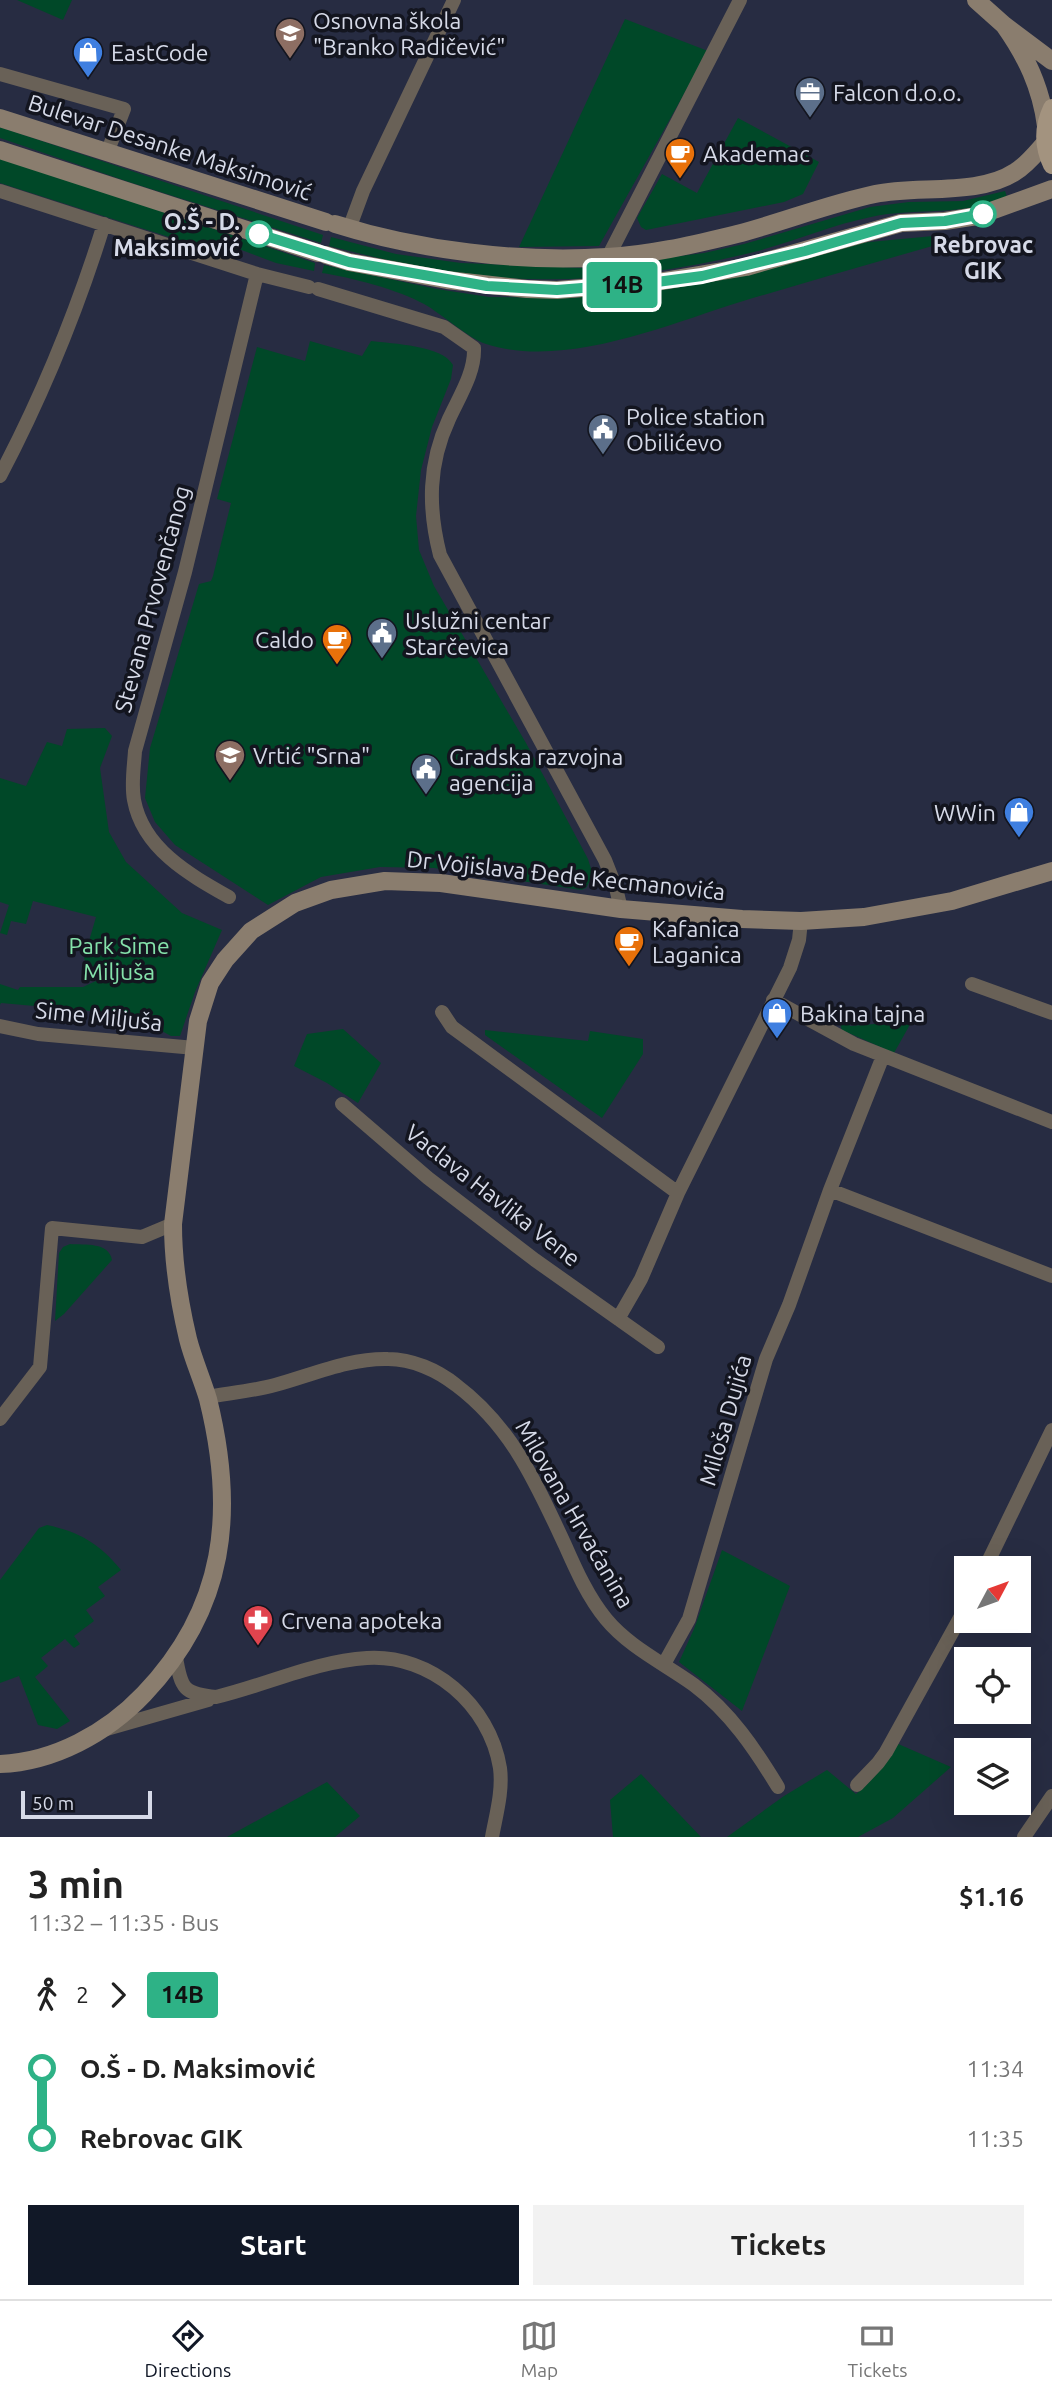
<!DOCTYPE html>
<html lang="en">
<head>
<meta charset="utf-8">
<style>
	:root { --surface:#fff; --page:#f2f2f2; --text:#222; --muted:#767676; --line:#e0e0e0; --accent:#111827 }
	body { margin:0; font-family:Ubuntu,sans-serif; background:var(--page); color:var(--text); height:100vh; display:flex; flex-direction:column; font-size:26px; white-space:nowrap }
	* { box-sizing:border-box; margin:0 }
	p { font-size:23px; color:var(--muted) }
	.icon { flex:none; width:38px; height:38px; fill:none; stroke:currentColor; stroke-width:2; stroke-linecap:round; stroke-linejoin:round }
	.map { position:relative; height:1837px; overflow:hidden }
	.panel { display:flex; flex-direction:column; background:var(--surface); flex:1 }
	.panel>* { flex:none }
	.badge { padding:0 14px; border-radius:5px; font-size:24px; line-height:46px }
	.needle { width:46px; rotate:49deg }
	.buttons { position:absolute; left:954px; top:1556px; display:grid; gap:14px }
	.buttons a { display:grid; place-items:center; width:77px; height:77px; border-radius:0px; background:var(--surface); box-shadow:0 7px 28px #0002; font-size:35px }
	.scale { position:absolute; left:21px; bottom:18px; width:131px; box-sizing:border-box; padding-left:7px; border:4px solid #d6dae8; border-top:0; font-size:19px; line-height:24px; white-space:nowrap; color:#d6dae8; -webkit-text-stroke:5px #13151f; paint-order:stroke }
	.map>.badge { position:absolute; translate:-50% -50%; box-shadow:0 0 0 4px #fff }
	.legs { display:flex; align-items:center; gap:10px; height:77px; padding:0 28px; font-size:23px }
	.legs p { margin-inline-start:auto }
	.summary { display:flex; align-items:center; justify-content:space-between; height:119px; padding:0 28px }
	h1 { font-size:38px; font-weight:700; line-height:52px }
	.primary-button { display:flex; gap:14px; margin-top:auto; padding:14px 28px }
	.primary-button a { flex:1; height:80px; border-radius:0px; background:var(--accent); color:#fff; font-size:28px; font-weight:700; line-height:80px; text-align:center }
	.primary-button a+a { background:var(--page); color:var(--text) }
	ul { padding:0 28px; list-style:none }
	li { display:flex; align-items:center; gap:24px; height:70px; font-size:26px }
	li i { display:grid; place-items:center; width:10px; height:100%; margin:0 9px; background:currentColor }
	li i::after { content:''; width:18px; height:18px; margin:-9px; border:5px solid; border-radius:50%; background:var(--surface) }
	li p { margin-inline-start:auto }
	li:first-child i { background:linear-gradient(#0000 50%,currentColor 0) }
	li:last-child i { background:linear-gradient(currentColor 50%,#0000 0) }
	.dock { display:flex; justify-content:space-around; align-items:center; height:98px; border-top:2px solid var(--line); background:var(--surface); font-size:19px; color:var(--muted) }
	.dock a { display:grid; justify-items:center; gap:4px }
	.dock .on { color:var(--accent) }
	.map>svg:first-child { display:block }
	.green { fill:#004828 }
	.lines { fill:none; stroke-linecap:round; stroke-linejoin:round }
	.street { stroke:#696157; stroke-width:14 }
	.secondary { stroke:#8a7d6e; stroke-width:18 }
	.primary { stroke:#a3937f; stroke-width:18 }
	.line-1-casing { stroke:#fff; stroke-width:16 }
	.line-1 { stroke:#2eb286; stroke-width:10 }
	.stop-1-dot { fill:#fff; stroke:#2eb286; stroke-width:3.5 }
	.labels { text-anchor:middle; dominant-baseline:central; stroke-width:7; stroke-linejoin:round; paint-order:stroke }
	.poi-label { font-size:23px; fill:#d6dae8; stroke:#13151f; text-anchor:start }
	.street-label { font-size:23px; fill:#d6dae8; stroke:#13151f }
	.stop-label { font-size:23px; font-weight:bold; fill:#d6dae8; stroke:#13151f; text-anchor:end }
	.park-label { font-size:23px; fill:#85e2ab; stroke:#13151f }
</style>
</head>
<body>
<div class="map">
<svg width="1052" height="1837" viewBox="0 0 1052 1837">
	<rect width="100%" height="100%" fill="#272c42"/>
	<path class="green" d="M 17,0 L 72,0 L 63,20 Z
		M 625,19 L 708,51 L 599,246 L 519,247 Z
		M 738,118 L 819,162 L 803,194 L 784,202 L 646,230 L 641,227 L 637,218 L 662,174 L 697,193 Z
		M 0,127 L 323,235 L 321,243 L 129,182 L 0,138 Z
		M 0,157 L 315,263 L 314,271 L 276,263 L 239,249 L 238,259 L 0,183 Z
		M 1005,191 L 1007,197 C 964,217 916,207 871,217 C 831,225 793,242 754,252 C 661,275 560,287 464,274 C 419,268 373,257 329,246 L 331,237 L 396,254 L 461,263 L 585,268 L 704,253 L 744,244 L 870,207 L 909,202 L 963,201 Z
		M 944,235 L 950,241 C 880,261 810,281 740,302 C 666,325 565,369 486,344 C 468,338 442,314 424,304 C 399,290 350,277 322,273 L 324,265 L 437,289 L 489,297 L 572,298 L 665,288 L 859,243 Z
		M 310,341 L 362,356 L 371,341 C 393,344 442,345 453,365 L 451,379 L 432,427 L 421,470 L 416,516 L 419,550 L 434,586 L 526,743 L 588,859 L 593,875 L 586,888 L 581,890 L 434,868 L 380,867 L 321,877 L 268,905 L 175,845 L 155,822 L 145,798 L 150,748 L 199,584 L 211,581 L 213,576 L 231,503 L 217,499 L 257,347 L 305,361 Z
		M 105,728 L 112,736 L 100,768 L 109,832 L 126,862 L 182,913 L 222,930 L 195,992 L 180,1036 L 171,1036 L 160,1030 L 158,1017 L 1,1003 L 0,1005 L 0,984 L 18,990 L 20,987 L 83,987 L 100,979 L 88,968 L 84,958 L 96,917 L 33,901 L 26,924 L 11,921 L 7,935 L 0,933 L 9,905 L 0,902 L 0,778 L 26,786 L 47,742 L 62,746 L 67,729 Z
		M 843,1016 L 847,1017 L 850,1026 L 912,1021 L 894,1053 L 842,1030 L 839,1020 Z
		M 343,1029 L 381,1063 L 358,1103 L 327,1083 L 294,1066 L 307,1034 Z
		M 485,1030 L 588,1041 L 590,1031 L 643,1039 L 643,1054 L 602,1118 L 485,1035 Z
		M 70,1244 C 85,1245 109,1242 112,1260 L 64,1314 L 55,1321 L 59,1253 L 63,1247 Z
		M 47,1525 C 80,1532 100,1544 121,1570 L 98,1587 L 105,1596 L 86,1610 L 94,1621 L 74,1636 L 80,1644 L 74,1648 L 65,1639 L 41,1658 L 48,1666 L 35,1677 L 70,1721 L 57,1729 L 38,1725 L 19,1676 L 0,1683 L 0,1580 L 39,1528 Z
		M 722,1550 L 790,1586 L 742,1711 L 679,1662 L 694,1629 Z
		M 896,1743 L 951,1767 L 893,1818 L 858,1837 L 727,1837 L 784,1796 L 827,1770 L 856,1794 C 874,1780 885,1763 896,1743 Z
		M 641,1774 L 701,1837 L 613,1837 L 610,1800 Z
		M 327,1782 L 360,1816 L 335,1837 L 227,1837 Z"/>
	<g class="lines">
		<path class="street" d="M 0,74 L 124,109 L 107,153
			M 0,191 L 257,274 L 309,287
			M 349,229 L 363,191 L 454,0
			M 608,257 L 740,0
			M 318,289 L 444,327 L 474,348 C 475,373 459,397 449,419 C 428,464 428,508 440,555 L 605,860 L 616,888 L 621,909
			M 0,476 C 42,396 77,311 104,224
			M 229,897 C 190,875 143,849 134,800 C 131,784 134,767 135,751 L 185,572 L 257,274
			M 972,984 L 1052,1013
			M 773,1000 L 854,1044 L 1052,1122
			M 442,1012 L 452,1027 L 678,1193
			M 0,1026 L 38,1034 L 195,1048
			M 342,1104 L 428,1178 L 535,1260 L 658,1347
			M 830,1190 L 1052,1276
			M 618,1319 L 641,1279 L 678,1193 L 790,968 L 799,940 L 801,921
			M 207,1397 C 230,1393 253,1391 275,1385 C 312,1375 349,1358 388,1359 C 412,1359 437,1370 456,1385 C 512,1427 536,1483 565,1545 C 576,1570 588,1597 606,1619 C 629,1647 665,1664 694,1685 C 730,1712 755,1749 778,1787
			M 0,1419 L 40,1367 L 52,1228 L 142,1237 L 173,1224
			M 985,1568 L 1052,1430
			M 176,1657 C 181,1689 184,1694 216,1697 C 266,1685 316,1661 367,1658 C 431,1654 490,1705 500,1768 C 503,1791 496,1815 492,1837
			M 664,1664 L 689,1619 L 766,1359 L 789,1305 L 830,1190 L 883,1056
			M 103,1730 L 208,1700
			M 857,1785 L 878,1763 L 886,1752 L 966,1607
			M 1024,1837 L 1052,1796"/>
		<path class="secondary" d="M 976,0 L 1004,25 L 1052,61
			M 1004,25 C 1026,56 1041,87 1046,126
			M 0,118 L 326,222
			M 0,150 L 318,253
			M 335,224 C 417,250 520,263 607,257 C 651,255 695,244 737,234 C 783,222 828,204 875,194 C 916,185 979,196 1015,172 C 1027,165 1036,153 1045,143
			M 326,255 L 349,262 L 447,280 L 527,289 L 557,290 L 657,282 L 746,267 L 901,223 L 945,221 L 977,216 L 1052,189
			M 0,1764 C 54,1762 107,1733 144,1694 C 226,1608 236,1512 208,1399 C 202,1379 193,1359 188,1339 C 179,1301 173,1263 173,1224 L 198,1021 L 210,983 L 225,960 L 251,931 L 295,903 L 331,890 L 385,881 L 441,883 L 621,909 L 742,919 L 801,921 L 864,917 L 952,901 L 1052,871"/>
		<path class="primary" d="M 1052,108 C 1043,127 1043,146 1052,165"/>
	</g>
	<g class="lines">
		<g class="line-1-casing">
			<path id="line-1" d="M 259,234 L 349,262 L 487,286 L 557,290 L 657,282 L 702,276 L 805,251 L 901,223 L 945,221 L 983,214"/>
		</g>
		<use href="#line-1" class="line-1"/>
	</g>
	<defs>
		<g id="school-pin" transform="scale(1.575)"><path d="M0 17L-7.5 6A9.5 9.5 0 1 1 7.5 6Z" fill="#8d6e63" stroke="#13151f"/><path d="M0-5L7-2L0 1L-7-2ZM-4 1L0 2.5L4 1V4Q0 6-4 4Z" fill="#fff"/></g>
		<g id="shop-pin" transform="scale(1.575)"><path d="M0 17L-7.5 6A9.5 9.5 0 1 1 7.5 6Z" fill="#3f7fe0" stroke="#13151f"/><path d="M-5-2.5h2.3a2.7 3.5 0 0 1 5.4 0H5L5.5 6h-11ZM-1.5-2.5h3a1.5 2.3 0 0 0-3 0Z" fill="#fff"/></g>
		<g id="office-pin" transform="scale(1.575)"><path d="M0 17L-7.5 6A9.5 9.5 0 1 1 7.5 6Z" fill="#5c6f8a" stroke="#13151f"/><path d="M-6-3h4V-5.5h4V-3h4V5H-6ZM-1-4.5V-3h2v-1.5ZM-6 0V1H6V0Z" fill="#fff"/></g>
		<g id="cafe-pin" transform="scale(1.575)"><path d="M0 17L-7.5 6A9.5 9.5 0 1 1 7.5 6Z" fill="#e8710a" stroke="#13151f"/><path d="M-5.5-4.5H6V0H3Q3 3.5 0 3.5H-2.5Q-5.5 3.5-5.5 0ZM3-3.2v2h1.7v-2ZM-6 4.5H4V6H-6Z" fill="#fff"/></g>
		<g id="civic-pin" transform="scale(1.575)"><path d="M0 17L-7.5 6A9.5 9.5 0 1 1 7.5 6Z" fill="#5c6f8a" stroke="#13151f"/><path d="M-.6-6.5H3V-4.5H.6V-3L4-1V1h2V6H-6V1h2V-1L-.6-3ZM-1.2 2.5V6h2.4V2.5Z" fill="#fff"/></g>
		<g id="pharmacy-pin" transform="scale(1.575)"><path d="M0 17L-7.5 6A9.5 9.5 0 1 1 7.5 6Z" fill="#e0444e" stroke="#13151f"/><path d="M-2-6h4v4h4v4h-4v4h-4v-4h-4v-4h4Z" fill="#fff"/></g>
	</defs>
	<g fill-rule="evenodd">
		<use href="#school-pin" x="290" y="33"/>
		<use href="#shop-pin" x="88" y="52"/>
		<use href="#office-pin" x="810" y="92"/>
		<use href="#cafe-pin" x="680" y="153"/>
		<use href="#civic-pin" x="603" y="429"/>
		<use href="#civic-pin" x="382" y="633"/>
		<use href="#cafe-pin" x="337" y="639"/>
		<use href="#school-pin" x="230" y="755"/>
		<use href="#civic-pin" x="426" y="769"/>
		<use href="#shop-pin" x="1019" y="812"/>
		<use href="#cafe-pin" x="629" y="941"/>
		<use href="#shop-pin" x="777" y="1013"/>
		<use href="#pharmacy-pin" x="258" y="1620"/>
	</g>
	<g class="stop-1-dot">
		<circle cx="983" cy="214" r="12"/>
		<circle cx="259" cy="234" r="12"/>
	</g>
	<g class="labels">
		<g class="poi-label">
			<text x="313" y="20">Osnovna škola<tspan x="313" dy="26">"Branko Radičević"</tspan></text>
			<text x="111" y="52">EastCode</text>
			<text x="833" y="92">Falcon d.o.o.</text>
			<text x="703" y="153">Akademac</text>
			<text x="626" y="416">Police station<tspan x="626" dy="26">Obilićevo</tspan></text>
			<text x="405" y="620">Uslužni centar<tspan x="405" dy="26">Starčevica</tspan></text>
			<text x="314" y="639" text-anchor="end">Caldo</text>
			<text x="253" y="755">Vrtić "Srna"</text>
			<text x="449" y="756">Gradska razvojna<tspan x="449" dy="26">agencija</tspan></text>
			<text x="996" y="812" text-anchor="end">WWin</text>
			<text x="652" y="928">Kafanica<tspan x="652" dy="26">Laganica</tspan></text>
			<text x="800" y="1013">Bakina tajna</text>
			<text x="281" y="1620">Crvena apoteka</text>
		</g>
		<g class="street-label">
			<text transform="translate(170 147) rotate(18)">Bulevar Desanke Maksimović</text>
			<text transform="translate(152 599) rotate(-75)">Stevana Prvovenčanog</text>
			<text transform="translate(566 875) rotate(6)">Dr Vojislava Đede Kecmanovića</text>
			<text transform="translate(99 1016) rotate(6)">Sime Miljuša</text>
			<text transform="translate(493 1195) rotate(38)">Vaclava Havlika Vene</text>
			<text transform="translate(725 1420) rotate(-74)">Miloša Dujića</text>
			<text transform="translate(575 1514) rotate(60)">Milovana Hrvaćanina</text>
		</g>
		<g class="stop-label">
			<text x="240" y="221">O.Š - D.<tspan x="240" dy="26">Maksimović</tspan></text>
			<text x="983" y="244" text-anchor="middle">Rebrovac<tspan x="983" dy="26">GIK</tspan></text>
		</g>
		<g class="park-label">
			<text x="119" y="945">Park Sime<tspan x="119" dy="26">Miljuša</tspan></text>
		</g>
	</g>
</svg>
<div class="buttons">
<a><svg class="needle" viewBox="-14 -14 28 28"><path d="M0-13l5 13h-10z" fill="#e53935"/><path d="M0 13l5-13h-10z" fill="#767676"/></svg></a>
<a><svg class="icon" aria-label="locate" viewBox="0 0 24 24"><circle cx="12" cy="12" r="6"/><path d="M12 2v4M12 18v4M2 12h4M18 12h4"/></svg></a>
<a><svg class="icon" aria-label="layers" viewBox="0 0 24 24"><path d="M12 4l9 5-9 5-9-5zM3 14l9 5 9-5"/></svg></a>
</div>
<div class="scale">50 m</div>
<b class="badge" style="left:622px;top:285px;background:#2eb286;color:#111">14B</b>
</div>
<section class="panel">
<div class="summary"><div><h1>3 min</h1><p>11:32 – 11:35 · Bus</p></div><b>$1.16</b></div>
<div class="legs"><svg class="icon" aria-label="walk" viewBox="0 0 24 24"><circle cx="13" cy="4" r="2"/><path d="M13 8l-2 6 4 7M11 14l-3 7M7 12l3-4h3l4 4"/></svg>2<svg class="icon" aria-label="forward" viewBox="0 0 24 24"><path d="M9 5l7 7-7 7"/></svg><b class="badge" style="background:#2eb286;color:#111">14B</b></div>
<ul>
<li><i style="color:#2eb286"></i><b>O.Š - D. Maksimović</b><p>11:34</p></li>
<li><i style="color:#2eb286"></i><b>Rebrovac GIK</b><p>11:35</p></li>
</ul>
<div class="primary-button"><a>Start</a><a>Tickets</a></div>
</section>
<nav class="dock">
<a class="on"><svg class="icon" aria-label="directions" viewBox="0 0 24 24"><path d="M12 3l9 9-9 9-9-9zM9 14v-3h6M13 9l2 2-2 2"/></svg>Directions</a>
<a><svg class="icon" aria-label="map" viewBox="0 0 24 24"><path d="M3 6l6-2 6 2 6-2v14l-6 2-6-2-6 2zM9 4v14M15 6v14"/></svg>Map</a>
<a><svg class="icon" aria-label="tickets" viewBox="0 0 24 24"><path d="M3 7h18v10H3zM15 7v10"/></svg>Tickets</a>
</nav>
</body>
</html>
